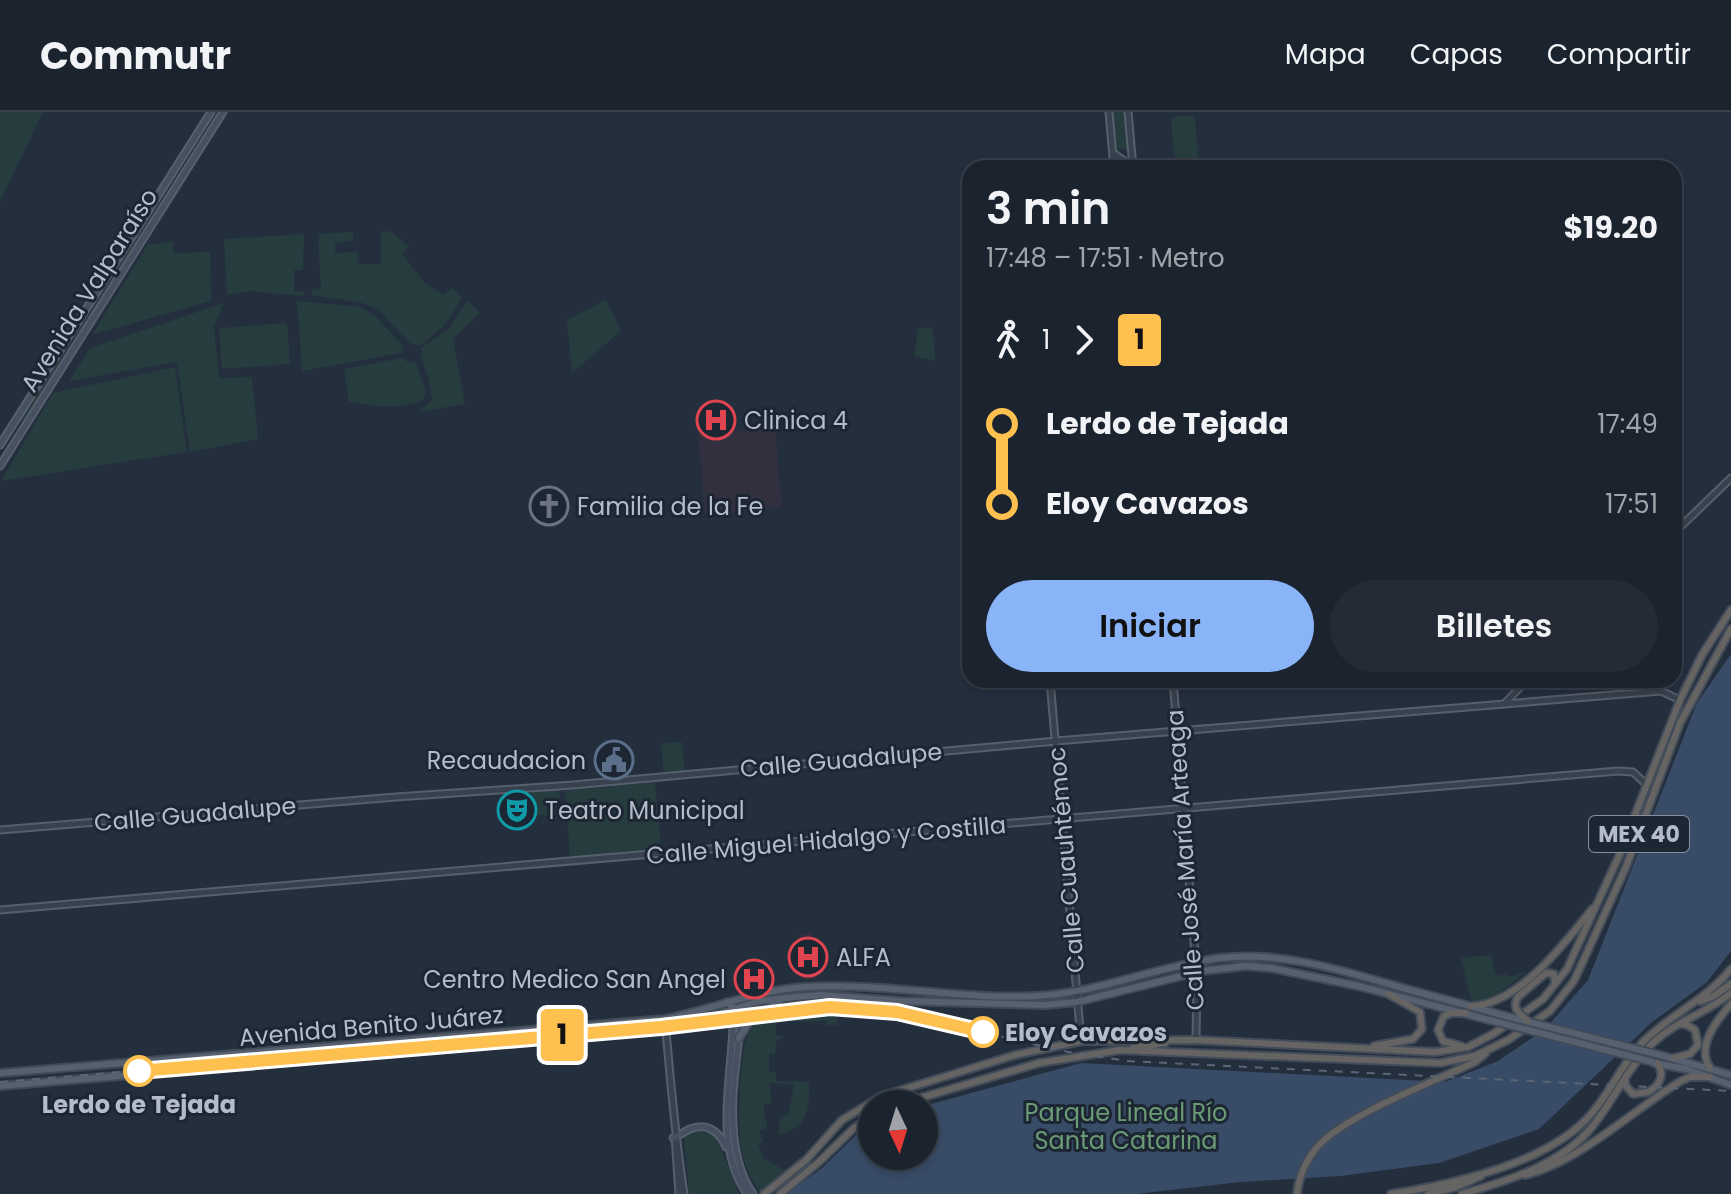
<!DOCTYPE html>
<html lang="es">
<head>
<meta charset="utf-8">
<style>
	:root { --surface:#1b232e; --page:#242b36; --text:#f1f3f6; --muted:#a0a4aa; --line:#39404a; --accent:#8ab4f8 }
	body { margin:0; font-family:Poppins,sans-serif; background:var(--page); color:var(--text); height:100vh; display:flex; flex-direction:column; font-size:30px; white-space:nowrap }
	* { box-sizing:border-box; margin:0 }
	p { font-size:26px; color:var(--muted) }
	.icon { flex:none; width:44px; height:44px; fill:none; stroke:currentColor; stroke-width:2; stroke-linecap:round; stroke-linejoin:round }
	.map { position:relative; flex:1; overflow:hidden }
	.drawer { position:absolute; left:962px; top:48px; width:720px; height:528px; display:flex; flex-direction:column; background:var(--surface); border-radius:24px; box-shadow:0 4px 12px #0003,0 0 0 2px var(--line) }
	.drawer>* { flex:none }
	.badge { padding:0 16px; border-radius:6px; font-size:28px; line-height:52px }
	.needle { width:52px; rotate:176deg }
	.tools { position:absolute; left:858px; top:978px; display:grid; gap:16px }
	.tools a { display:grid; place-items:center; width:80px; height:80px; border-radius:50%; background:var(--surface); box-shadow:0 4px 12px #0003,0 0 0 2px var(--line); font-size:40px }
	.map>.badge { position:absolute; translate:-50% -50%; box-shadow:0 0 0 4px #fff }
	.legs { display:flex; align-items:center; gap:12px; height:88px; padding:0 24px; font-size:26px }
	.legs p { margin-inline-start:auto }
	.headline { display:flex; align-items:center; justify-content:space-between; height:136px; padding:0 24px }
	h1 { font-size:44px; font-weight:600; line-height:60px }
	.action { display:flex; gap:16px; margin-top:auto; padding:16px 24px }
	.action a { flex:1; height:92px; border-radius:48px; background:var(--accent); color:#111; font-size:32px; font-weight:600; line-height:92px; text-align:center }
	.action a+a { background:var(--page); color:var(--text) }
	ul { padding:0 24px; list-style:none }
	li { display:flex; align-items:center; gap:28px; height:80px; font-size:30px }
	li i { display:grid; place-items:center; width:12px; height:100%; margin:0 10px; background:currentColor }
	li i::after { content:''; width:20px; height:20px; margin:-10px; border:6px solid; border-radius:50%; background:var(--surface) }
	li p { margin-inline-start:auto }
	li:first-child i { background:linear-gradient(#0000 50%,currentColor 0) }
	li:last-child i { background:linear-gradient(currentColor 50%,#0000 0) }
	header { display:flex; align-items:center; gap:48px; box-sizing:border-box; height:112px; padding:0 40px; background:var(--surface); border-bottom:2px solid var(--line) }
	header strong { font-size:38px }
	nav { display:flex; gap:44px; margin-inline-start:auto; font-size:28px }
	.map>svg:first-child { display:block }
	.medical { fill:#32303f }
	.green { fill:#263c3f }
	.water { fill:#394c67 }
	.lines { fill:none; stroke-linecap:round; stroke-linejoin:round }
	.tertiary-casing { stroke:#565f6c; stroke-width:9 }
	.secondary-casing { stroke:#565f6c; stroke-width:9 }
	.primary-casing { stroke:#414a57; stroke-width:10 }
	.trunk-casing { stroke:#434c59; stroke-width:10 }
	.tertiary { stroke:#38414e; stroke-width:5 }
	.secondary { stroke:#465061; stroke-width:5 }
	.primary { stroke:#56606e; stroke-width:6 }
	.trunk { stroke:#656462; stroke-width:6 }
	.rail { stroke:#5a6575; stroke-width:2; stroke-dasharray:8 8; stroke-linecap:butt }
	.primary-bridge-casing { stroke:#414a57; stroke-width:10; stroke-linecap:butt }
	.trunk-bridge-casing { stroke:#434c59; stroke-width:10; stroke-linecap:butt }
	.primary-bridge { stroke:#56606e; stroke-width:6 }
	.trunk-bridge { stroke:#656462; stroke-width:6 }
	.line-1-casing { stroke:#fff; stroke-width:18 }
	.line-1 { stroke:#fec04f; stroke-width:12 }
	.stop-1-dot { fill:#fff; stroke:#fec04f; stroke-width:4 }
	.labels { text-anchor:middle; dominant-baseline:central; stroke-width:6; stroke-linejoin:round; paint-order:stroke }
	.shield { fill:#1d2633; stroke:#878f9c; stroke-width:2 }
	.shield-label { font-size:22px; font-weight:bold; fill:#b4bcc9 }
	.street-label { font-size:24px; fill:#b4bcc9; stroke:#1d2633 }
	.poi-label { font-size:24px; fill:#b4bcc9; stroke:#1d2633; text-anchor:start }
	.stop-label { font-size:24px; font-weight:bold; fill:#b4bcc9; stroke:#1d2633; text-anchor:start }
	.park-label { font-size:24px; fill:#6b9a76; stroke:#1d2633 }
</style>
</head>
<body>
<header>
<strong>Commutr</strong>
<nav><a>Mapa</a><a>Capas</a><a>Compartir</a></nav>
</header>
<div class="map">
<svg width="1731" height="1082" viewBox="0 0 1731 1082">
	<rect width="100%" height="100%" fill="#242f3e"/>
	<path class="medical" d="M 775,316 L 782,395 L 705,402 L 698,322 Z
		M 812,820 L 817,867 L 803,868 L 799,822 Z"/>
	<path class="green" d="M 0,0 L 43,0 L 0,89 Z
		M 1112,0 L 1127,0 L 1129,37 L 1115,38 Z
		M 1183,3 L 1195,4 L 1199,56 L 1175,56 L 1171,6 Z
		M 154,95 L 159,99 L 78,226 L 72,227 Z
		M 391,119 L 409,135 L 402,142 L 425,171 L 443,183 L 453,176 L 462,186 L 445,213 L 420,234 L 410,231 L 378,198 L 363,191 L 311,183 L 312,178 L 321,177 L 318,122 L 353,120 L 353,129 L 335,131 L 335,141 L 357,140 L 358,152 L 381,152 L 381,120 Z
		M 304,122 L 303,158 L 294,158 L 294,179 L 304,179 L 304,184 L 247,179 L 227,183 L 224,127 Z
		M 173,130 L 173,141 L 210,140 L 211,189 L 92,223 L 148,132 Z
		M 467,188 L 480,201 L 453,227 L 465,292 L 419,300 L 432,288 C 431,269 422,253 421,236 L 449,217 Z
		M 606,188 L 621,219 L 572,261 L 567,208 Z
		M 297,189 L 361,195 L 375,204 L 404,235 L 401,241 L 302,259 Z
		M 224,191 L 214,215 L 219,266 L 252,265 L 258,327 L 190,340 L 177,250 L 69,269 L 90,236 Z
		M 287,211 L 290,252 L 222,257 L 219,216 Z
		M 931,215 L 933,217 L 935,249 L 914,244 L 918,217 Z
		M 67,231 L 71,233 L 70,240 L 23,311 L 19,307 Z
		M 402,246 L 409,251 L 416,250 L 426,281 L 423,288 C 399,298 374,294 349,290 L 344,257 Z
		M 175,255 L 187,340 L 1,369 L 53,281 Z
		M 682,630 L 685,660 L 664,662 L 661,631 Z
		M 655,670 L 661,736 L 570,746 L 565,679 Z
		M 559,676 L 561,702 L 533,704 L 531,679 Z
		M 1491,843 L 1496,864 L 1506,862 L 1508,865 L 1527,859 C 1510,872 1495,888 1472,891 L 1461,846 Z
		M 839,894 L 837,913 L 827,913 L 827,909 L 793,910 L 793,907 L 776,907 L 776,923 L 782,924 L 782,926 L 776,930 L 775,942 L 769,942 L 769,959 L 776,960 L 776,969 L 809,970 C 810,995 808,1017 779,1022 L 779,1008 L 789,1002 L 794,973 L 769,971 L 772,992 L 763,992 L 767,1016 L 759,1018 L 763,1030 L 758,1032 L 764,1048 L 769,1049 L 782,1057 L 790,1058 L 760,1081 C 750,1066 744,1052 741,1035 C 737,1015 740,956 744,936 C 746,924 754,911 763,905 Z
		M 699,1019 L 711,1022 L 717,1026 L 739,1082 L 689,1082 L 684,1027 L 687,1022 Z"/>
	<path class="water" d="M 1731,542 L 1731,839 L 1707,870 L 1651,911 L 1539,1017 L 1439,1051 L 1340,1064 L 1240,1070 L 1136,1082 L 786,1082 L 822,1056 L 857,1022 L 872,1015 L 872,1044 L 924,1044 L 924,994 L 1081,951 L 1445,970 L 1498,949 L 1545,917 L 1588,868 L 1697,591 Z"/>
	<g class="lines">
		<g class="tertiary-casing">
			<path id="tertiary" d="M 1109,0 L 1113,45 L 1110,56
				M 1128,0 L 1133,56
				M 1113,41 L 1127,51
				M 1674,421 L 1731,366
				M 1050,568 L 1081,929
				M 1173,568 L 1197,866 L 1196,928
				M 1506,590 L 1527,568
				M 0,718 L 396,685 L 573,673 L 1056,629 L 1661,579 L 1680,588
				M 0,798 L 1618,659 L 1633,660 L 1647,673
				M 665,907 C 670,966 675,1024 684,1082
				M 675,1024 L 679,1082"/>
		</g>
		<g class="secondary-casing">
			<path id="secondary" d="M 0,333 L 211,0
				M 0,354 L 223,0
				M 744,892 C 736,948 719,1034 753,1082
				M 715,903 L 728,907 L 733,915 C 731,970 714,1034 747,1082
				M 673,1026 C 680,1024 683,1020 690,1017 C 707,1010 720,1020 726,1035"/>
		</g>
		<g class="primary-casing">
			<path id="primary" d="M 727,890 L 735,897 L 742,910
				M 739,926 L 752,906 L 779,889
				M 1660,943 L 1731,963
				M 1654,951 L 1686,957 L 1731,973
				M 0,961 L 665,907 C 713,897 757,878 806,875 C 882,870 959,888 1036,884 C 1099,881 1157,854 1220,846 C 1283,838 1350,861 1410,878 C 1439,886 1468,893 1498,902
				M 0,974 L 666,918 L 760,889 L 784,886 L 820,883 L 901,889 L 1045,893 L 1077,890 L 1202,859 L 1246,854 L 1271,856 L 1358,874 L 1489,908"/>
		</g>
		<g class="trunk-casing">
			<path id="trunk" d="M 1518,885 L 1546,861 L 1554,862 L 1555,872
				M 1700,889 L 1712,885 L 1731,872
				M 1471,894 C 1518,893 1565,831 1592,797
				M 1374,934 L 1413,927 L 1422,917 L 1420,900 L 1388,882
				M 1461,934 L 1443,929 L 1438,918 L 1444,904 L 1452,901 L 1466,901
				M 1133,936 L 1165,931
				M 1673,946 L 1690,942 L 1698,933 L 1695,918 L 1687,913 L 1681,912
				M 1710,956 C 1696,934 1716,909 1731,892
				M 1625,968 L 1626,974 L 1633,982 L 1648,980 C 1659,974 1666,963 1657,951
				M 900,992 L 1039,951 L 1120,938 L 1440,951 L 1475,944 L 1508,928 L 1550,899 L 1574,869 L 1626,755 L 1680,611 L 1731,517
				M 1525,1063 C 1578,1051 1634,997 1681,969 L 1690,965 L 1710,965
				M 764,1082 L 806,1048 L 842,1008 L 882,984 L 1015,943 L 1081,929 L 1196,928 L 1435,940 L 1468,935 L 1493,922 L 1543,887 L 1567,857 L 1619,744 L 1680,588 L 1702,543 L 1731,498
				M 780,1082 L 819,1050 L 854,1016 L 872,1004
				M 1297,1082 C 1299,1063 1307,1046 1320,1032 C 1349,1002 1435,969 1475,950 L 1486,941
				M 1391,1082 C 1454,1072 1550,1051 1592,1001 C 1611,979 1622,952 1642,931 C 1669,903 1706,888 1731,857
				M 1428,1082 L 1456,1075 L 1481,1064
				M 1462,1082 C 1507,1069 1561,1053 1592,1015 C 1614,988 1628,955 1653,931 C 1676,909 1707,901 1731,881"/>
		</g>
		<use href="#tertiary" class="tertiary"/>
		<use href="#secondary" class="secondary"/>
		<use href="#primary" class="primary"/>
		<use href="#trunk" class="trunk"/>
		<path class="rail" d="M 0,970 L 661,915 L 830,895 L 897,900 L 1063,939 L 1127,949 L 1731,979"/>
		<g class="primary-bridge-casing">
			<path id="primary-bridge" d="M 1498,902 L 1660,943
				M 1489,908 L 1653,950"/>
		</g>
		<g class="trunk-bridge-casing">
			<path id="trunk-bridge" d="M 1518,885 C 1511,897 1520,902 1528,909"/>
		</g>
		<use href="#primary-bridge" class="primary-bridge"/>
		<use href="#trunk-bridge" class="trunk-bridge"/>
	</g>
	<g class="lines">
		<g class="line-1-casing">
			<path id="line-1" d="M 139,959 L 661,915 L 830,895 L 897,900 L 983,920"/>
		</g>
		<use href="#line-1" class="line-1"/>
	</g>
	<defs>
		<g id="hospital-ring" transform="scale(2)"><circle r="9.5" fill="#1d2633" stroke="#e0444e" stroke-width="1.5"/><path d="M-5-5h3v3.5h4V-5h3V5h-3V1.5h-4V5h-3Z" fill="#e0444e"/></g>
		<g id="church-ring" transform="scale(2)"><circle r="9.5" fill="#1d2633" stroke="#6b7280" stroke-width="1.5"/><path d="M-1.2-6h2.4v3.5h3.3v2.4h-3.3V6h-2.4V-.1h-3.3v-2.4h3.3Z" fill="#6b7280"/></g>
		<g id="civic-ring" transform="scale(2)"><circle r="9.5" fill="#1d2633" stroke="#5c6f8a" stroke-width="1.5"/><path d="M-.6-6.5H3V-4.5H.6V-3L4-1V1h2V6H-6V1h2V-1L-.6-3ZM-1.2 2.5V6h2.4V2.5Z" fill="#5c6f8a"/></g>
		<g id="theatre-ring" transform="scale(2)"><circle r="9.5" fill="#1d2633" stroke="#0f9aa8" stroke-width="1.5"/><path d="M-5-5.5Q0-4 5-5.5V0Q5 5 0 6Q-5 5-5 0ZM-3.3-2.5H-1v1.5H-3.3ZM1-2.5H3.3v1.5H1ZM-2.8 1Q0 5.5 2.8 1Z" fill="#0f9aa8"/></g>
	</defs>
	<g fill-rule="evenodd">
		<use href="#hospital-ring" x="716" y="308"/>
		<use href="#church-ring" x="549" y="394"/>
		<use href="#civic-ring" x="614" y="648"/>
		<use href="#theatre-ring" x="517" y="698"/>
		<use href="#hospital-ring" x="808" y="845"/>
		<use href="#hospital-ring" x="754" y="867"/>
	</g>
	<g class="stop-1-dot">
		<circle cx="983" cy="920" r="14"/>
		<circle cx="139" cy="959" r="14"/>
	</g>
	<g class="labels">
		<rect class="shield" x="1589" y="704" width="100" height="36" rx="6"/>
		<g class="shield-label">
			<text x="1639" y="722">MEX 40</text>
		</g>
		<g class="street-label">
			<text transform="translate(89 178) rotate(-58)">Avenida Valparaíso</text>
			<text transform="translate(841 648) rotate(-5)">Calle Guadalupe</text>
			<text transform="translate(195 702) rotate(-5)">Calle Guadalupe</text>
			<text transform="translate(826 728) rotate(-5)">Calle Miguel Hidalgo y Costilla</text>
			<text transform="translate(1066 748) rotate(-95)">Calle Cuauhtémoc</text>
			<text transform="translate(1185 748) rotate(-94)">Calle José María Arteaga</text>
			<text transform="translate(371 914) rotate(-5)">Avenida Benito Juárez</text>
		</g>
		<g class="poi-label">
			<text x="744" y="308">Clinica 4</text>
			<text x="577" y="394">Familia de la Fe</text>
			<text x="586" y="648" text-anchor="end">Recaudacion</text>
			<text x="545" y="698">Teatro Municipal</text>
			<text x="836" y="845">ALFA</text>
			<text x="726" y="867" text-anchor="end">Centro Medico San Angel</text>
		</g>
		<g class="stop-label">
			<text x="1005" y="920">Eloy Cavazos</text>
			<text x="139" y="992" text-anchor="middle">Lerdo de Tejada</text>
		</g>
		<g class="park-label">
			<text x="1126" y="1000">Parque Lineal Río<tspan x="1126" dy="28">Santa Catarina</tspan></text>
		</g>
	</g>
</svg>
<div class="tools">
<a><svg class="needle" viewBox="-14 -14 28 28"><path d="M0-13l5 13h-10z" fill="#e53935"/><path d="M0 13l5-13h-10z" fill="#a0a4aa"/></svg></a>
</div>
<b class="badge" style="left:562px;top:923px;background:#fec04f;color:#111">1</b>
<section class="drawer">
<div class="headline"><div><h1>3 min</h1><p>17:48 – 17:51 · Metro</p></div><b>$19.20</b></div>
<div class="legs"><svg class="icon" aria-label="walk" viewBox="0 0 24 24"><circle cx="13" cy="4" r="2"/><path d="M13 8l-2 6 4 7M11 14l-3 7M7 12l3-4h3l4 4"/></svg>1<svg class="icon" aria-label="forward" viewBox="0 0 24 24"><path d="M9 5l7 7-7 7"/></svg><b class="badge" style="background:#fec04f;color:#111">1</b></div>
<ul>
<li><i style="color:#fec04f"></i><b>Lerdo de Tejada</b><p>17:49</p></li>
<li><i style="color:#fec04f"></i><b>Eloy Cavazos</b><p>17:51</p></li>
</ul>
<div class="action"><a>Iniciar</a><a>Billetes</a></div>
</section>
</div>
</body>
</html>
